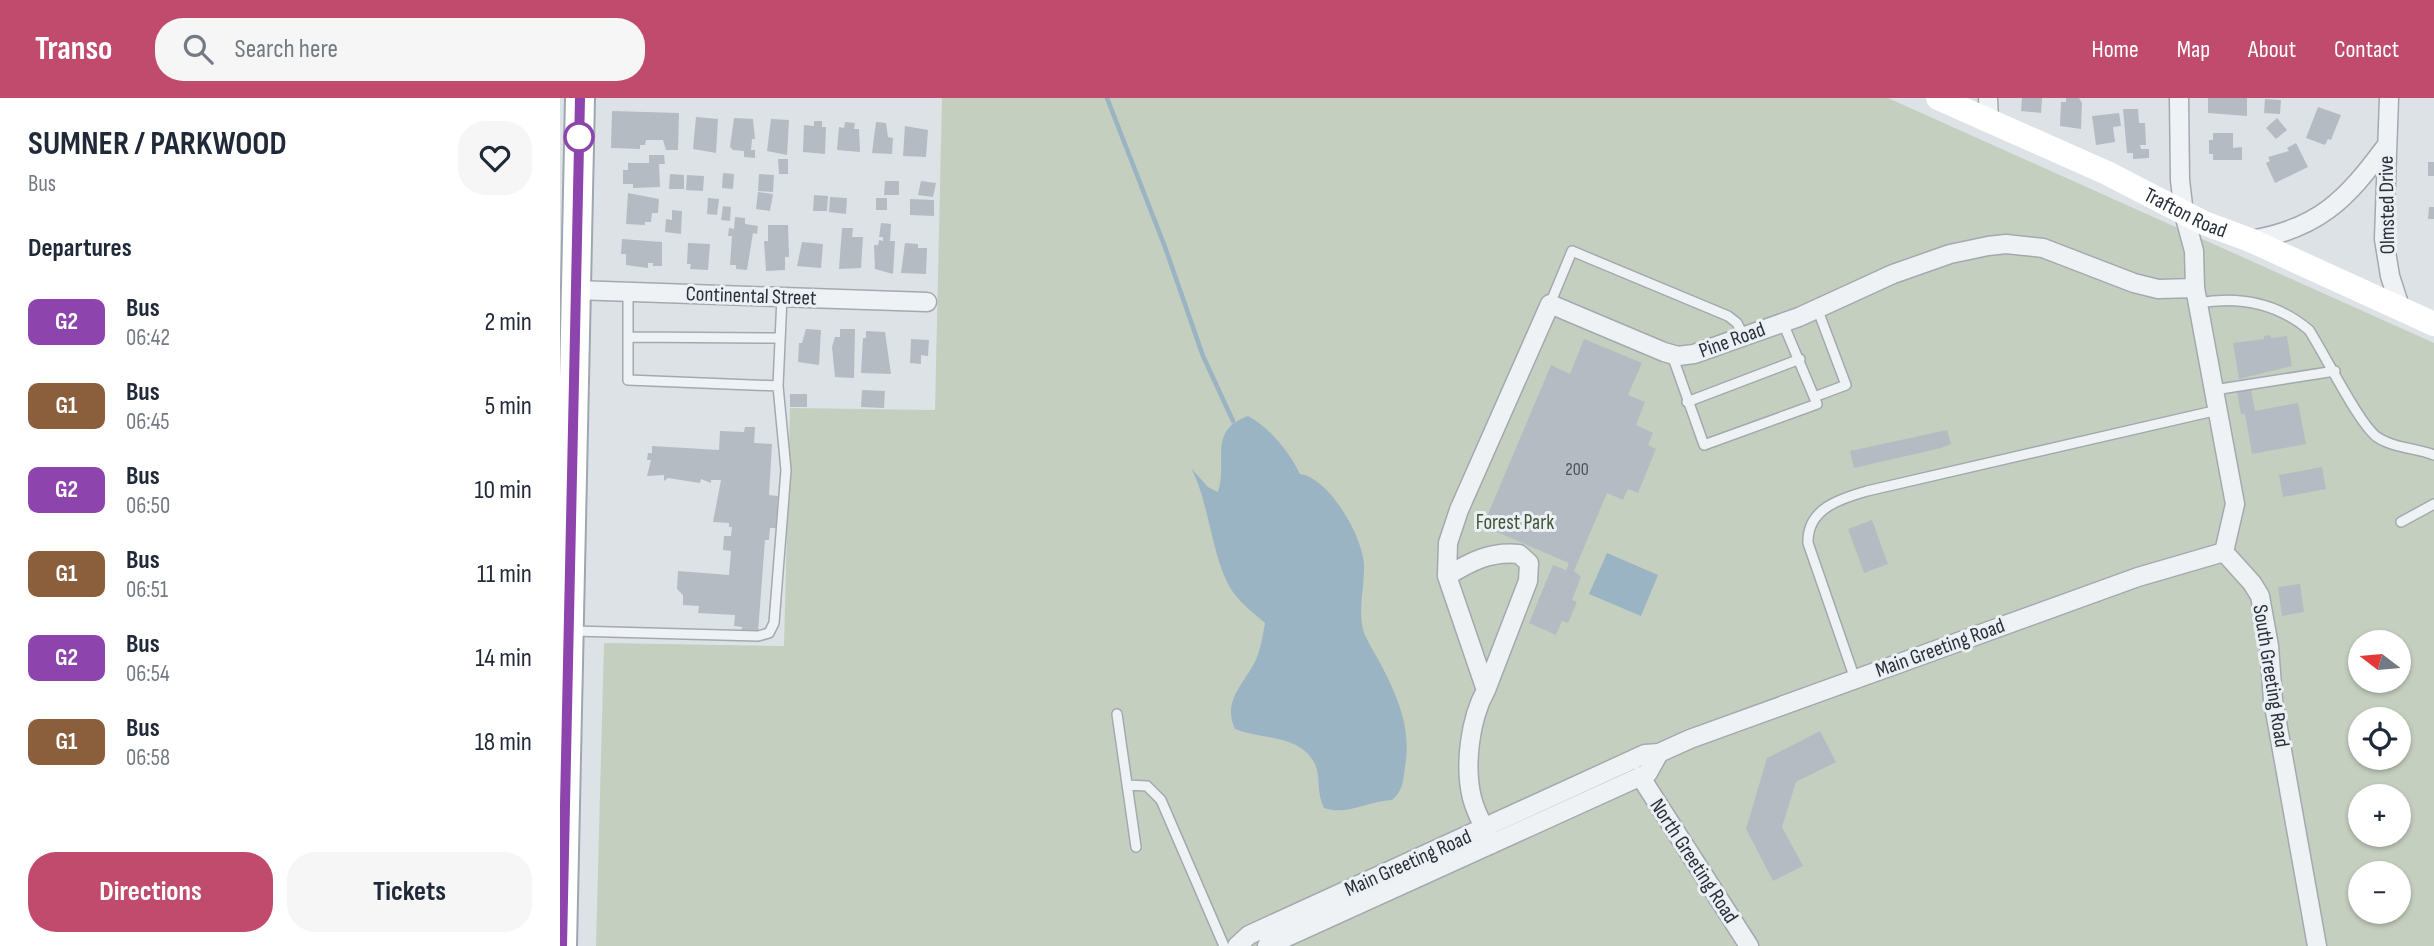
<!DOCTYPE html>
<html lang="en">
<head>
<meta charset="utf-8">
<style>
	:root { --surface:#fff; --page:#f6f6f7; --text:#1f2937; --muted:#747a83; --accent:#c14b6d }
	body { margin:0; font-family:"Sofia Sans Condensed",sans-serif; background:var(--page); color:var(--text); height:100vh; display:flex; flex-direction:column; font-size:26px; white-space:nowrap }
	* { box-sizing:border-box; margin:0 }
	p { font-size:23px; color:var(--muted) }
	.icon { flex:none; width:38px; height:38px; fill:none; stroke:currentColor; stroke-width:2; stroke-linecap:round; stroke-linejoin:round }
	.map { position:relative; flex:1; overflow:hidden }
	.sheet { display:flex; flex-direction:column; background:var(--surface); width:560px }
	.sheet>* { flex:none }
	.badge { padding:0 14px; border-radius:10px; font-size:24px; line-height:46px }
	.needle { width:46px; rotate:286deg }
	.tools { position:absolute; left:1788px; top:532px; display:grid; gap:14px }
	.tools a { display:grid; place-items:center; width:63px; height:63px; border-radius:50%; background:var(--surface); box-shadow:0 2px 5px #0004; font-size:35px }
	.map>.badge { position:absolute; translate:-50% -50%; box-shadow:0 0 0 4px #fff }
	h2 { padding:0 28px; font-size:26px; line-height:63px }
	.round { display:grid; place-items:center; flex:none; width:74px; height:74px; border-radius:28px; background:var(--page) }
	.summary { display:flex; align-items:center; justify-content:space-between; height:119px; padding:0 28px }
	h1 { font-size:33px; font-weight:700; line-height:52px }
	.cta { display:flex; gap:14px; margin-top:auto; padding:14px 28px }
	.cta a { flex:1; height:80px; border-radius:28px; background:var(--accent); color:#fff; font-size:28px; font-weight:700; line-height:80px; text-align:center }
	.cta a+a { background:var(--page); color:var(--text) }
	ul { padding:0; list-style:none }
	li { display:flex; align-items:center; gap:21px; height:84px; padding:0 28px }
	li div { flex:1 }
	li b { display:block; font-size:26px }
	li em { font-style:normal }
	li .badge { min-width:77px; font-weight:700; text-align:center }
	header { display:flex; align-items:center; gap:42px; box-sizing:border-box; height:98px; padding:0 35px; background:var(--accent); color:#fff }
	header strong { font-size:33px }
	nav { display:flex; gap:38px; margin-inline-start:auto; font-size:24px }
	.search { width:490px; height:63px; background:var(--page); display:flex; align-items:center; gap:18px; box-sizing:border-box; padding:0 24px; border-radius:28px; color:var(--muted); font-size:26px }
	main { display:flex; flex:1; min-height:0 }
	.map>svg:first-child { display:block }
	.green { fill:#c5cfbf; fill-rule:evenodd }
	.water { fill:#9bb4c3 }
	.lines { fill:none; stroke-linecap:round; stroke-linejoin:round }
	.stream { stroke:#9bb4c3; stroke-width:4.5 }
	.building { fill:#b5bbc2 }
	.lane-casing { stroke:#a3a9af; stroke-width:12 }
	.street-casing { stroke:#a3a9af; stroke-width:21 }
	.primary-casing { stroke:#9ea7b0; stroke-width:32 }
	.lane { stroke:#eff2f4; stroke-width:9 }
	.street { stroke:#eff2f4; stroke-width:18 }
	.secondary { stroke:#fff; stroke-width:24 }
	.primary { stroke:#fff; stroke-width:28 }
	.line-casing { stroke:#fff; stroke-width:16 }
	.line { stroke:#8e44ad; stroke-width:10 }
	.stop-dot { fill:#fff; stroke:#8e44ad; stroke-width:3.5 }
	.labels { text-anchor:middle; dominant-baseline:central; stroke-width:6; stroke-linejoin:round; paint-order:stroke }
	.number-label { font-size:18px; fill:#4b545d }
	.street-label { font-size:21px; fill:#28313b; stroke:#ecf0f4 }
	.park-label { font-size:21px; fill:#405537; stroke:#ecf0f4 }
</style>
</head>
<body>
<header>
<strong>Transo</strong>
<div class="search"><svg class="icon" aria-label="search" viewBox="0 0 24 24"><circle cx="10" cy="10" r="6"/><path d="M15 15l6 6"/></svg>Search here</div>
<nav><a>Home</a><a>Map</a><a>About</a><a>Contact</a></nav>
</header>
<main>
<section class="sheet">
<div class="summary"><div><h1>SUMNER / PARKWOOD</h1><p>Bus</p></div><a class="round"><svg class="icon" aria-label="heart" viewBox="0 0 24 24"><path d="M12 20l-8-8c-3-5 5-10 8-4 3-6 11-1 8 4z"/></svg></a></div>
<h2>Departures</h2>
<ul>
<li><span class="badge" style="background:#8e44ad;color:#fff">G2</span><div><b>Bus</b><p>06:42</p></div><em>2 min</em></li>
<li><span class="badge" style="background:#8b5e3c;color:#fff">G1</span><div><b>Bus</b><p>06:45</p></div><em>5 min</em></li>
<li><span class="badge" style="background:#8e44ad;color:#fff">G2</span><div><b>Bus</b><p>06:50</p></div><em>10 min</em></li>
<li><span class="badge" style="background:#8b5e3c;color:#fff">G1</span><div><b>Bus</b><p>06:51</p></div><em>11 min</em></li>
<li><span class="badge" style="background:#8e44ad;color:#fff">G2</span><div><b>Bus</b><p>06:54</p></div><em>14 min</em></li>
<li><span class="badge" style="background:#8b5e3c;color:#fff">G1</span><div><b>Bus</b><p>06:58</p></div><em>18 min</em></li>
</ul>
<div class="cta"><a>Directions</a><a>Tickets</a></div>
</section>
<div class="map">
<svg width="1874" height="848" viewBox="0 0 1874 848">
	<rect width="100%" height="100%" fill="#dde2e6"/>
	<path class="green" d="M 382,0 L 1328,0 L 1874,245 L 1874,848 L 36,848 L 44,545 L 224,548 L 230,310 L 375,312 ZM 1801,544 L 1839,544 L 1839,583 L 1801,583 ZM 1801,621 L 1839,621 L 1839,660 L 1801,660 ZM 1801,698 L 1839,698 L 1839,737 L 1801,737 ZM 1801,775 L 1839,775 L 1839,814 L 1801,814 Z"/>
	<path class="water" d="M 688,318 C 710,330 729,353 740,376 C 769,380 802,437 804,466 C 805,490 797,511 804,535 C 808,544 814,554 819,563 C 837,597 852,630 845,669 C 843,683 843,693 832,702 C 808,703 787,718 764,710 C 756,695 761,680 755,666 C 740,636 702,642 675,631 C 661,601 687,584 697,559 C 701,549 703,536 705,525 C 696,517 685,509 677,499 C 652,471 651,407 631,370 L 648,389 L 658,394 C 668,363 647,333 688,318 Z
		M 1047,455 L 1098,477 L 1081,518 L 1029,496 Z"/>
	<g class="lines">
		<path class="stream" d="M 547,0 L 605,149 L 643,258 L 673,323"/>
	</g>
	<path class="building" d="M 1462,0 L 1482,0 L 1481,15 L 1461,13 Z
		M 1506,0 L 1519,0 L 1522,5 L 1521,31 L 1500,28 L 1501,4 L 1506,4 Z
		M 1648,0 L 1687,0 L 1687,18 L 1648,15 Z
		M 1705,1 L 1721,2 L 1720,16 L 1704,15 Z
		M 1758,9 L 1781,17 L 1771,42 L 1768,41 L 1765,47 L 1746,40 Z
		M 1563,11 L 1578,11 L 1579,25 L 1585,25 L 1586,47 L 1580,47 L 1581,51 L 1589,51 L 1589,60 L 1573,61 L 1573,55 L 1567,55 Z
		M 52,13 L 119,15 L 118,52 L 106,52 L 103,42 L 86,42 L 85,47 L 80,47 L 80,51 L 51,50 Z
		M 1559,15 L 1561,28 L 1553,29 L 1555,44 L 1536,47 L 1532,18 Z
		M 136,19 L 158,21 L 156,55 L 133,51 Z
		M 174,20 L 193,21 L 195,41 L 192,41 L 191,52 L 195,52 L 195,60 L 184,59 L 184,53 L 173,52 L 170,49 Z
		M 1717,20 L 1727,32 L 1716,41 L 1706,30 Z
		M 211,21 L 229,22 L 227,57 L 207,53 Z
		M 254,23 L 262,23 L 262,29 L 266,29 L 265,56 L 243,54 L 244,27 L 254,28 Z
		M 285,24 L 295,25 L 294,31 L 299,31 L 300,54 L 277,52 L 279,29 L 284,30 Z
		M 316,24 L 326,25 L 328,39 L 333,40 L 332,56 L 312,55 Z
		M 345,28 L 368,32 L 366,59 L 343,58 Z
		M 1653,35 L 1673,35 L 1673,50 L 1682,49 L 1682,62 L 1653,62 L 1653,56 L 1649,56 L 1649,42 L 1653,42 Z
		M 1736,45 L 1748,69 L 1715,85 L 1706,65 L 1710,63 L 1708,59 L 1729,53 L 1727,50 Z
		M 89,57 L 104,57 L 105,66 L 99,66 L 100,89 L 73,90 L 73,86 L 63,86 L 63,72 L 68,72 L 68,65 L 89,65 Z
		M 218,61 L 228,61 L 228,76 L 219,76 Z
		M 1868,64 L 1874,64 L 1874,78 L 1868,78 Z
		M 163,75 L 174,76 L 173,91 L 162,90 Z
		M 110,76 L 124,77 L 124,91 L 109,91 Z
		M 199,76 L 214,77 L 213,94 L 198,93 Z
		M 127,77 L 144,78 L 143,93 L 126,92 Z
		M 325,83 L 339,83 L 339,97 L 324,97 Z
		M 361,83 L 376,85 L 373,99 L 358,97 Z
		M 198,94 L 213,96 L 210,113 L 196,111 Z
		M 68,95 L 99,101 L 98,115 L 92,115 L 91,124 L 85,124 L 85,127 L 66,126 Z
		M 254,97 L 268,98 L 267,113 L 253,113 Z
		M 270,99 L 287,100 L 286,116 L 269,114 Z
		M 148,100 L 159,101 L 157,117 L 147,116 Z
		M 316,100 L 327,100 L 327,112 L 316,112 Z
		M 350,101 L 374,102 L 374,118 L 350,117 Z
		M 163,108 L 171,109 L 170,123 L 161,122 Z
		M 1869,109 L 1874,109 L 1874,121 L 1868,121 Z
		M 112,112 L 122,113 L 121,136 L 105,134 L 106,121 L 112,122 Z
		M 175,119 L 185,120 L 185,126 L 198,128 L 197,136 L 193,135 L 187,172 L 176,171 L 176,167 L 170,167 L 172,138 L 168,138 L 169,130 L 174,131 Z
		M 321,125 L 331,126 L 330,143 L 335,143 L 333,176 L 315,171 L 314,147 L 318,147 L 319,142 L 323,143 L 323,139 L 319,139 Z
		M 208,127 L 228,127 L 229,159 L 225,159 L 225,172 L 206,173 L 204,143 L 208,143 Z
		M 282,130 L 293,130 L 292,139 L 303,139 L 301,170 L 279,171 Z
		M 62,141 L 102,144 L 102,168 L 93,168 L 93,165 L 88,165 L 88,170 L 66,167 L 66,156 L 61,156 Z
		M 242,144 L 263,146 L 261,170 L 237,168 Z
		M 128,145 L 150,146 L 148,172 L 130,171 L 131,166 L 127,166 Z
		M 345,145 L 358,146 L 358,150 L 367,150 L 366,176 L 341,175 Z
		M 246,231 L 261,232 L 259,267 L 238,264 L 239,245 L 242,245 Z
		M 280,231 L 295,231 L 294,280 L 275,279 L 272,249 L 275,239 L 280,239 Z
		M 306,233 L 325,234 L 331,276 L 301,275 L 303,240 L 306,240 Z
		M 1710,237 L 1711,240 L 1727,238 L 1732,268 L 1679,281 L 1673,245 L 1704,241 L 1704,238 Z
		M 351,241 L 369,242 L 368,258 L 361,257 L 361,266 L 350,265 Z
		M 1024,241 L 1082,265 L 1068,297 L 1085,304 L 1076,327 L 1093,335 L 1088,347 L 1096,351 L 1078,395 L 1068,391 L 1063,402 L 1047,395 L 1014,473 L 1021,479 L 1012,502 L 1017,504 L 1008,525 L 1002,523 L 996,537 L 969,525 L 993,467 L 1006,472 L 1009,465 L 923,428 L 991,267 L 1010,276 Z
		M 302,292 L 325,293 L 324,310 L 301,309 Z
		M 1691,292 L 1695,313 L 1738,305 L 1746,346 L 1692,356 L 1685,316 L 1681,316 L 1677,294 Z
		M 230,296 L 247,296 L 247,309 L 230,309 Z
		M 185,329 L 195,329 L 194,345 L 212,346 L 209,397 L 218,398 L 216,430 L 210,430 L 209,442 L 205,442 L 198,534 L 182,533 L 182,529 L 174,528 L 175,517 L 138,515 L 139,508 L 123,507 L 123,497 L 117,491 L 118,473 L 169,477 L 171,453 L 163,452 L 164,438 L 171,438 L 172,429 L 169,429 L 169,425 L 153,424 L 161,382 L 151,382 L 151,385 L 141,381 L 140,385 L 108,380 L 104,383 L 104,377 L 87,378 L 91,362 L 87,362 L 88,355 L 92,355 L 92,348 L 159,352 L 160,333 L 184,334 Z
		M 1387,332 L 1391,346 L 1381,350 L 1294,370 L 1290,353 Z
		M 1762,369 L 1766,391 L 1723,399 L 1719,377 Z
		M 1312,422 L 1328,466 L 1304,475 L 1288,431 Z
		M 1740,486 L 1744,514 L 1722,518 L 1718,489 Z
		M 1260,633 L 1276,664 L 1236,684 L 1222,729 L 1243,768 L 1213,783 L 1186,731 L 1207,660 Z"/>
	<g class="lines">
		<g class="lane-casing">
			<path id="lane" d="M 68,194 L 68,282 L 218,288 L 222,199
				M 1638,205 C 1678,198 1717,205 1749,232 C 1764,255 1799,326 1817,339 C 1833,350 1856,350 1874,357
				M 990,206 L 1012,153 L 1168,218 L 1177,225 L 1183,237
				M 69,239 L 220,240
				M 1112,257 L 1144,347 L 1257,306 L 1223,225
				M 1654,292 L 1775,273
				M 1254,299 L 1286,287 L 1257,210
				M 1127,304 L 1240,261
				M 1841,424 L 1874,406
				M 14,533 L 198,538 L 209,535 L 214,525 L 226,372 L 218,288
				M 1295,581 L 1248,445 C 1247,411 1279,401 1307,393 L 1658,312
				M 557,616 L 576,749
				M 567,687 L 587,688 L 601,702 L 664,848"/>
		</g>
		<g class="street-casing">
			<path id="street" d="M 1428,0 L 1429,22
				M 1619,0 L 1620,82 L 1624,116 L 1634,153 L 1635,190 L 1675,406 L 1664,454 L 1692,485 L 1700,498 L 1709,548 L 1713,602 L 1757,848
				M 1829,0 L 1824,141 L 1830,178 L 1841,212
				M 1690,142 C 1758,131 1786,102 1826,48
				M 15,192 L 367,204
				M 887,478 L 888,445 L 899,412 L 990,206 L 1104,254 L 1118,258 L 1134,256 L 1239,219 L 1333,176 L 1390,156 L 1428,148 L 1446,146 L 1483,150 L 1574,185 L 1598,191 L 1635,190
				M 926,592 L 968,483 L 969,465 L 959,456 C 930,453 910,464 887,478 L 926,592 C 910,621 904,667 912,700 C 916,716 925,731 932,746
				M 1080,678 L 1189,848
				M 677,848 L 689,837 L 1085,656 L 1099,655 L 1130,641 L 1578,479 L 1664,454
				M 707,848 L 1088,675 L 1099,655"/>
		</g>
		<g class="primary-casing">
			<path id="primary" d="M 2,848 L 20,0"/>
		</g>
		<use href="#lane" class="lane"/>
		<use href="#street" class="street"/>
		<path class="secondary" id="s1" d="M 1378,0 L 1547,75 L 1644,125 L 1690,142 L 1874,226"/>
		<use href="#primary" class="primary"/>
	</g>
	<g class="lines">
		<g class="line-casing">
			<path id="line" d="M 2,848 L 20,0"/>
		</g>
		<use href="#line" class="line"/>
	</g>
	<circle class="stop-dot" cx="19" cy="39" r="14"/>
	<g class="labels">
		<g class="number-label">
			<text x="1017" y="371">200</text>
		</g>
		<g class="street-label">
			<text transform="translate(1827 107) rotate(-91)">Olmsted Drive</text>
			<text stroke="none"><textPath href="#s1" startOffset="273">Trafton Road</textPath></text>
			<text transform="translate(191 198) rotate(2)">Continental Street</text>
			<text transform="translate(1172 242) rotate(-20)">Pine Road</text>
			<text transform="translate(1380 550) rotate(-20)">Main Greeting Road</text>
			<text transform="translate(1711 578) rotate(81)">South Greeting Road</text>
			<text transform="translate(1134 763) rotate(57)">North Greeting Road</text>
			<text transform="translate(848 765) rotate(-24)">Main Greeting Road</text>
		</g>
		<g class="park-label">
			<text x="955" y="424">Forest Park</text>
		</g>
	</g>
</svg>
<div class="tools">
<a><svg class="needle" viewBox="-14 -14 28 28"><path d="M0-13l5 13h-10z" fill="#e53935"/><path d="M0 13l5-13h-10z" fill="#747a83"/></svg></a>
<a><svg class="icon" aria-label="locate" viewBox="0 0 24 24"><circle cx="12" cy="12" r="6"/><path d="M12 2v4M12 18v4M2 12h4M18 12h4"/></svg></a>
<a>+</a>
<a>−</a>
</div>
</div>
</main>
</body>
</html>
